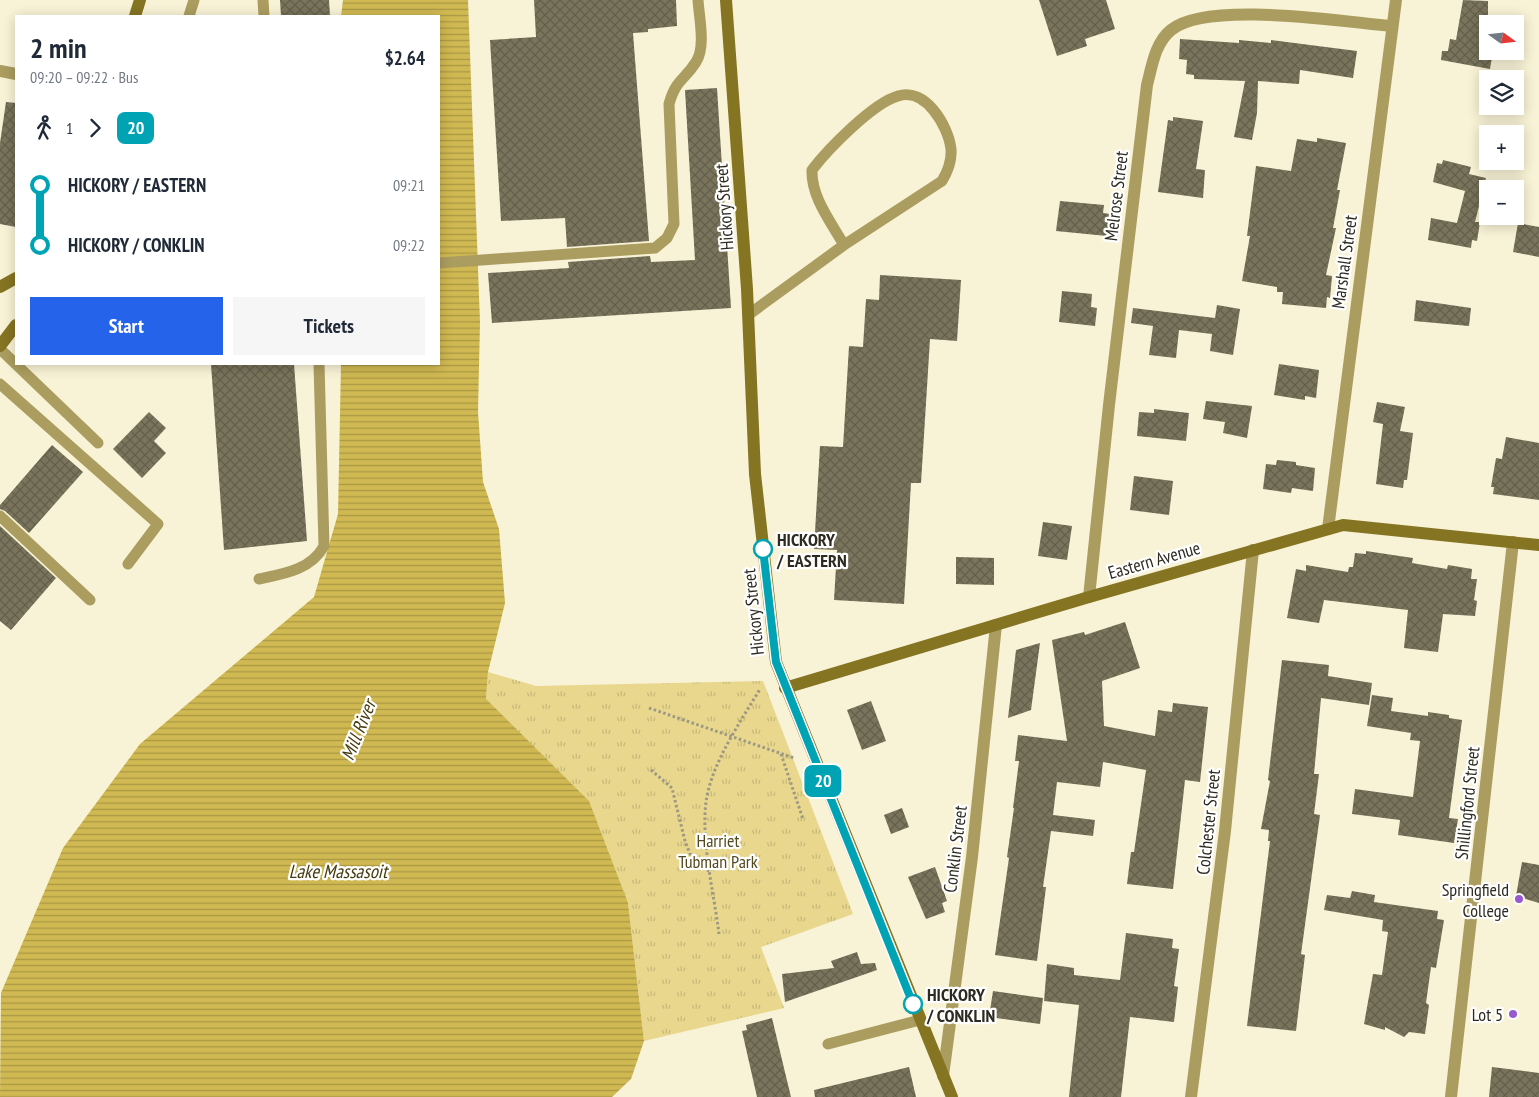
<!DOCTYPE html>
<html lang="en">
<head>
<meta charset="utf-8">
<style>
	:root { --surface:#fff; --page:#f6f6f7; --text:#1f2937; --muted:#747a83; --accent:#2563eb }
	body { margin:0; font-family:"PT Sans Narrow",sans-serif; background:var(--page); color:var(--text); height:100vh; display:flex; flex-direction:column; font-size:19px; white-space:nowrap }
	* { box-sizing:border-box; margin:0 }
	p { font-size:16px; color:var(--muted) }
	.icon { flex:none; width:28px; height:28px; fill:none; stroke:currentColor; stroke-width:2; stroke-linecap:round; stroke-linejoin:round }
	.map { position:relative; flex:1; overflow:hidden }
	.drawer { position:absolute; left:15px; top:15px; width:425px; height:350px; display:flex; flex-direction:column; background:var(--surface); border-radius:0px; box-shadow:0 2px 12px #0003 }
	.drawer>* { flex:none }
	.badge { padding:0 10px; border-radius:8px; font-size:18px; line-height:32px }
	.needle { width:32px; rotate:105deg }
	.controls { position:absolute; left:1479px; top:15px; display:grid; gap:10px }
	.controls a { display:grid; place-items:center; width:45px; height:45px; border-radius:0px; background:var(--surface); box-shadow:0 2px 12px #0003; font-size:25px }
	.map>.badge { position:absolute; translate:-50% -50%; box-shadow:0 0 0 2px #fff }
	.legs { display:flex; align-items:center; gap:8px; height:55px; padding:0 15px; font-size:16px }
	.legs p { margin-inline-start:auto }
	.overview { display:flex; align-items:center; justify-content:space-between; height:85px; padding:0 15px }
	h1 { font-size:28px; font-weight:800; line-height:38px }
	.cta { display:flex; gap:10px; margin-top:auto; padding:10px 15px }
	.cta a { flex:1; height:58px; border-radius:0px; background:var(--accent); color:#fff; font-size:20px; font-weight:800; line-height:58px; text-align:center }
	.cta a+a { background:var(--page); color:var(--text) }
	ul { padding:0 15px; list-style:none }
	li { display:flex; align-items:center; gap:18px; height:60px; font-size:19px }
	li i { display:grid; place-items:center; width:8px; height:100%; margin:0 6px; background:currentColor }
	li i::after { content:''; width:12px; height:12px; margin:-6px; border:4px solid; border-radius:50%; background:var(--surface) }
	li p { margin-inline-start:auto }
	li:first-child i { background:linear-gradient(#0000 50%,currentColor 0) }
	li:last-child i { background:linear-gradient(currentColor 50%,#0000 0) }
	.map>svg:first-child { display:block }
	.park { fill:url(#park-tufts) }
	.water { fill:url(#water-rules) }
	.building { fill:url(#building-cross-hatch) }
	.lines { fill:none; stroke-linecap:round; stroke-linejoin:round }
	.path { stroke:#9c9883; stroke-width:3; stroke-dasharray:2.5 2.5; stroke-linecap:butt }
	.lane { stroke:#ab9d5f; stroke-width:11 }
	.street { stroke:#ab9d5f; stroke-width:12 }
	.secondary { stroke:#857422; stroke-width:12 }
	.line-1-casing { stroke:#fff; stroke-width:11 }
	.line-1 { stroke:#00a3b4; stroke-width:8 }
	.stop-1-dot { fill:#fff; stroke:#00a3b4; stroke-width:2.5 }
	.poi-dot { fill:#9858ce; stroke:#fff; stroke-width:2 }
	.labels { text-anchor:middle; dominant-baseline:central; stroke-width:4.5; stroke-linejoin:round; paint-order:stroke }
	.street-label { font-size:18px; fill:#2d2b20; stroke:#fff }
	.stop-label { font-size:18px; font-weight:bold; fill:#2d2b20; stroke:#fff; text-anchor:start }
	.park-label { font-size:18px; fill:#534a1f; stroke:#fff }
	.poi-label { font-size:18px; fill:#2d2b20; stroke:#fff; text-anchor:end }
	.water-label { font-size:19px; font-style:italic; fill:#463c10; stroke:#fff }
</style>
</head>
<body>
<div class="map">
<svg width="1539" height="1097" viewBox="0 0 1539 1097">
	<defs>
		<pattern id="park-tufts" width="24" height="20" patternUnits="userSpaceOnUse" patternTransform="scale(1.25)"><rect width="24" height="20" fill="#e8d78d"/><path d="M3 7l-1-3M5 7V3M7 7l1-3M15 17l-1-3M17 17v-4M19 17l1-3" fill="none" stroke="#c7b979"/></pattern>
		<pattern id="water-rules" width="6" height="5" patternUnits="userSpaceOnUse" patternTransform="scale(1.25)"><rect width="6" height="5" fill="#d0b952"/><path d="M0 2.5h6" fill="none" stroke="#a99744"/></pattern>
		<pattern id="building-cross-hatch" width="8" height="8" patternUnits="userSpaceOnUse" patternTransform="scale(1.25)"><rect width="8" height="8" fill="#79745b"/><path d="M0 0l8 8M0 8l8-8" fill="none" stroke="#645f4b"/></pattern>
	</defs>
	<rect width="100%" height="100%" fill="#f8f2d6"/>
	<path class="park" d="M 488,672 L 536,686 L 763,681 L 853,914 L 761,947 L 784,1008 L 644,1041 L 628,903 L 486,699 Z"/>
	<path class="water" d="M 343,0 L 468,0 L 480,322 L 478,412 L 483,482 L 499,529 L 505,603 L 488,672 L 486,699 L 589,801 L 628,903 L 644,1041 L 631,1079 L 612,1097 L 0,1097 L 1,993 L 63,848 L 140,744 L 314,597 L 338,514 L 341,364 L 439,364 L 439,16 L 341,16 Z"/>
	<path class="building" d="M 280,0 L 329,0 L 330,16 L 281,16 Z
		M 534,0 L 676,0 L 677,26 L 648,29 L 648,32 L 633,33 L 649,241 L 567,247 L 565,218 L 501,221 L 490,40 L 536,37 Z
		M 1039,0 L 1106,0 L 1115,29 L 1085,39 L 1087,46 L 1057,56 Z
		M 1463,0 L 1488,1 L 1488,51 L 1493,51 L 1490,69 L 1441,60 L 1442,51 L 1448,51 L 1450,39 L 1456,40 Z
		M 1180,39 L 1239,43 L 1239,40 L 1271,43 L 1271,40 L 1357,51 L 1353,78 L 1300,70 L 1299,84 L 1258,81 L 1257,113 L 1252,140 L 1234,137 L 1245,81 L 1194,79 L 1194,75 L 1186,74 L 1187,60 L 1179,59 Z
		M 717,88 L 731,308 L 492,323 L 488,273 L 569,268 L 568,262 L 650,256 L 651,262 L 695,260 L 685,90 Z
		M 6,102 L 16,103 L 16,227 L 0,224 L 0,143 Z
		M 1173,117 L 1203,121 L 1196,169 L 1205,170 L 1203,198 L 1158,192 L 1168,120 L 1173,121 Z
		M 1317,138 L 1346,143 L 1337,190 L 1340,190 L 1333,228 L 1336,228 L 1326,275 L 1332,276 L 1330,298 L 1327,297 L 1326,308 L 1282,304 L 1283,292 L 1277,292 L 1277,287 L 1242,281 L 1250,236 L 1247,236 L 1256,166 L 1291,171 L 1297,139 L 1317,142 Z
		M 1443,160 L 1471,167 L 1469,174 L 1486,178 L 1475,222 L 1480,222 L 1477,241 L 1472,240 L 1471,248 L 1428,240 L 1431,218 L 1457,223 L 1465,191 L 1433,182 L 1437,163 L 1442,164 Z
		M 1060,201 L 1104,205 L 1103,213 L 1110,214 L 1107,236 L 1056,231 Z
		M 1518,223 L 1539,227 L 1539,257 L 1513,252 Z
		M 880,275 L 961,280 L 957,341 L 930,339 L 921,483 L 911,483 L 904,604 L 834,600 L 837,550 L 814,549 L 820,446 L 843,447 L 849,346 L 863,347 L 866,299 L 879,300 Z
		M 1062,291 L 1092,294 L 1091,307 L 1097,308 L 1095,326 L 1059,322 Z
		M 1416,300 L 1471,308 L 1469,326 L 1414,321 Z
		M 1217,305 L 1240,309 L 1233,355 L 1210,351 L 1212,334 L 1179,330 L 1176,358 L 1149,355 L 1153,326 L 1131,323 L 1133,308 L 1215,318 Z
		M 211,364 L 294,364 L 307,541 L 224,550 Z
		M 1279,364 L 1319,370 L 1316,398 L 1305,396 L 1305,400 L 1274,395 Z
		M 1206,401 L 1252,406 L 1247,438 L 1223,433 L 1225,422 L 1203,419 Z
		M 1377,402 L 1405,407 L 1400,431 L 1413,433 L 1407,480 L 1404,480 L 1403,488 L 1376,484 L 1383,424 L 1373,422 Z
		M 1154,409 L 1189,413 L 1186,441 L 1137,436 L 1139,412 L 1154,413 Z
		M 149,412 L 166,428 L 154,441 L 166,453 L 142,478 L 113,449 Z
		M 1506,437 L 1539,443 L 1539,500 L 1493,494 L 1494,487 L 1491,487 L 1496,458 L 1502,459 Z
		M 52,445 L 83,472 L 29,533 L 5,511 L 0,509 L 0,505 Z
		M 1277,460 L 1296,462 L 1296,465 L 1315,468 L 1313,491 L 1292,488 L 1291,493 L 1263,489 L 1266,464 L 1276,465 Z
		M 1134,476 L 1173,481 L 1169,515 L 1130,510 Z
		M 1043,522 L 1072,526 L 1067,560 L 1038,556 Z
		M 0,526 L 56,578 L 11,630 L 0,621 Z
		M 1366,551 L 1413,558 L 1412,563 L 1447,569 L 1448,565 L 1472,569 L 1471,579 L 1477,579 L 1474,600 L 1477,601 L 1475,616 L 1443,614 L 1438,652 L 1404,648 L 1408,610 L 1324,600 L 1319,623 L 1287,618 L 1296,569 L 1306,571 L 1306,565 L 1348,572 L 1349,567 L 1353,567 L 1355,553 L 1366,554 Z
		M 956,557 L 994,558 L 994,585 L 956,584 Z
		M 1125,622 L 1140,668 L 1102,681 L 1104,726 L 1155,736 L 1158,710 L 1172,712 L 1173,703 L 1208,707 L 1200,782 L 1185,780 L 1173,889 L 1127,884 L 1131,852 L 1134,852 L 1146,770 L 1103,762 L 1100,787 L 1057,782 L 1053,815 L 1095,820 L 1093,836 L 1051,831 L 1043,887 L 1046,887 L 1037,961 L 995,955 L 1009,858 L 1007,857 L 1014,808 L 1013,808 L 1019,761 L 1015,761 L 1018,735 L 1067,741 L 1052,640 L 1084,632 L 1085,635 Z
		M 1040,643 L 1031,710 L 1008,718 L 1016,650 Z
		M 1282,660 L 1329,665 L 1328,676 L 1372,683 L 1369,705 L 1321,698 L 1314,774 L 1319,774 L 1314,814 L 1320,815 L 1301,954 L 1305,955 L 1296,1031 L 1247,1026 L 1270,841 L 1268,841 L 1269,830 L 1261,829 L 1270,781 L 1268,780 Z
		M 1372,695 L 1393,698 L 1391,711 L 1428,716 L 1428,712 L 1449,715 L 1449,718 L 1462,720 L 1449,818 L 1458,819 L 1454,843 L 1398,835 L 1400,820 L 1352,814 L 1355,789 L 1413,797 L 1420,741 L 1410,740 L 1411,733 L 1367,726 Z
		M 871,701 L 886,741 L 862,750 L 847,710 Z
		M 902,808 L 909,827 L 891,834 L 884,815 Z
		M 1522,862 L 1539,865 L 1539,903 L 1516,896 Z
		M 935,867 L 947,901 L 942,903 L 945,912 L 926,919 L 908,877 Z
		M 1352,891 L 1375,895 L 1374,902 L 1438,911 L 1437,919 L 1444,920 L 1436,968 L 1431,967 L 1426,1003 L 1429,1005 L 1425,1034 L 1409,1032 L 1404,1037 L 1385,1027 L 1385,1030 L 1364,1024 L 1373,974 L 1382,975 L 1388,932 L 1382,931 L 1383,920 L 1324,910 L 1327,895 L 1350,898 Z
		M 1126,933 L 1173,939 L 1172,948 L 1179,949 L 1174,986 L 1178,987 L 1174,1022 L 1130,1017 L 1121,1097 L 1069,1097 L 1079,1005 L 1044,1001 L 1047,964 L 1074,968 L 1074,975 L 1120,980 Z
		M 857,952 L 861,964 L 875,963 L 877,970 L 785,1002 L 782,974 L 834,968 L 831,961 Z
		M 993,991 L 1043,998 L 1040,1024 L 989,1017 Z
		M 772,1018 L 783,1064 L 791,1097 L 757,1097 L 742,1031 L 747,1030 L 746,1025 Z
		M 909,1067 L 916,1097 L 815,1097 L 814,1090 Z
		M 1492,1067 L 1539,1073 L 1539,1097 L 1489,1097 Z"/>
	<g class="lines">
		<path class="path" d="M 649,708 L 794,758
			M 781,754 L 803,819
			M 651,770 L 672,788 L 685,841 L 690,854 L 698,865 L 711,872
			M 719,934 C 714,893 701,843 706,802 C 711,764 741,721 760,689"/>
		<path class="lane" d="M 263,0 L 264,16
			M 189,16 L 194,0
			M 439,263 L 655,248 L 667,238 L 674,224 L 669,104 C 676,79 684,81 696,62 C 706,47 699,17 698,0
			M 748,315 L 844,245 L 942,181 C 948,171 952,161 951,149 C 948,125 925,87 898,96 C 873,103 828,149 812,170 C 811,197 831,222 844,245
			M 0,349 L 98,443
			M 0,384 L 158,524 L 128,564
			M 0,516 L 90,600
			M 259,579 C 283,574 311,570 324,546 L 319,364
			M 828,1044 L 920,1020"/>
		<path class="street" d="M 0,71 L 16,74
			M 1328,529 L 1396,0
			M 1089,597 L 1109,405 L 1147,85 C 1152,66 1155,43 1171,30 C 1207,0 1344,22 1392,26
			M 943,1076 L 972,857 L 996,625
			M 1191,1097 L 1225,831 L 1253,550
			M 1451,1097 L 1513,542"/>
		<path class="secondary" d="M 726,0 L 747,289 L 755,474 L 776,662 L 952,1097
			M 135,16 L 140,0
			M 0,287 L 16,278
			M 0,346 L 16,325
			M 785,688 L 1089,597 L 1343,525 L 1539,545"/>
	</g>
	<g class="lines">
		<g class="line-1-casing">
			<path id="line-1" d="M 763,549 L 776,662 L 913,1004"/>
		</g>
		<use href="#line-1" class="line-1"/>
	</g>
	<g class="stop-1-dot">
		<circle cx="763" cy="549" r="9"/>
		<circle cx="913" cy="1004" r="9"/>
	</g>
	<g class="poi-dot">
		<circle cx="1519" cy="899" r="5"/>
		<circle cx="1513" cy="1014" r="5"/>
	</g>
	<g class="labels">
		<g class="street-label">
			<text transform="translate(1116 196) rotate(-83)">Melrose Street</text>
			<text transform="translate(724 207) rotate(-94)">Hickory Street</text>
			<text transform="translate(1344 262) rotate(-82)">Marshall Street</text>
			<text transform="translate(1154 560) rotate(-16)">Eastern Avenue</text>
			<text transform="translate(753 612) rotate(-96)">Hickory Street</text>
			<text transform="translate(1467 803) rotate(-84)">Shillingford Street</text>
			<text transform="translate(1208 822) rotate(-84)">Colchester Street</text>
			<text transform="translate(955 849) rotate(-83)">Conklin Street</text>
		</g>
		<g class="stop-label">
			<text x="777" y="539">HICKORY<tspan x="777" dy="21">/ EASTERN</tspan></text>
			<text x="927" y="994">HICKORY<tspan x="927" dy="21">/ CONKLIN</tspan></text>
		</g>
		<g class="park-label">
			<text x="718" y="840">Harriet<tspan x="718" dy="21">Tubman Park</tspan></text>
		</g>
		<g class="poi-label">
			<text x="1509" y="889">Springfield<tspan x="1509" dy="21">College</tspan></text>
			<text x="1503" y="1014">Lot 5</text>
		</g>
		<g class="water-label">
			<text transform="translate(358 730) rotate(-68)">Mill River</text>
			<text x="338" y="871">Lake Massasoit</text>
		</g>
	</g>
</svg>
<div class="controls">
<a><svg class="needle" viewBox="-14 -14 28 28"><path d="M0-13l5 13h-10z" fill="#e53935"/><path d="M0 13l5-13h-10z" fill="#747a83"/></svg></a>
<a><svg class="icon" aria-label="layers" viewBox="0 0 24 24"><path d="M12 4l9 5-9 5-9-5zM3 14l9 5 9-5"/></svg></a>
<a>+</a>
<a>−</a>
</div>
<b class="badge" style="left:823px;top:781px;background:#00a3b4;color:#fff">20</b>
<section class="drawer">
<div class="overview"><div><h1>2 min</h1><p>09:20 – 09:22 · Bus</p></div><b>$2.64</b></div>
<div class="legs"><svg class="icon" aria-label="walk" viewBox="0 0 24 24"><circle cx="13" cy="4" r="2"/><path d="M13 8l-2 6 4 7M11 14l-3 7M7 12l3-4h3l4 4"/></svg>1<svg class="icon" aria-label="forward" viewBox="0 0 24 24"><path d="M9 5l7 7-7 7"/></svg><b class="badge" style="background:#00a3b4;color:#fff">20</b></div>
<ul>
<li><i style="color:#00a3b4"></i><b>HICKORY / EASTERN</b><p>09:21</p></li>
<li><i style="color:#00a3b4"></i><b>HICKORY / CONKLIN</b><p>09:22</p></li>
</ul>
<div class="cta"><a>Start</a><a>Tickets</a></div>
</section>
</div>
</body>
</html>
